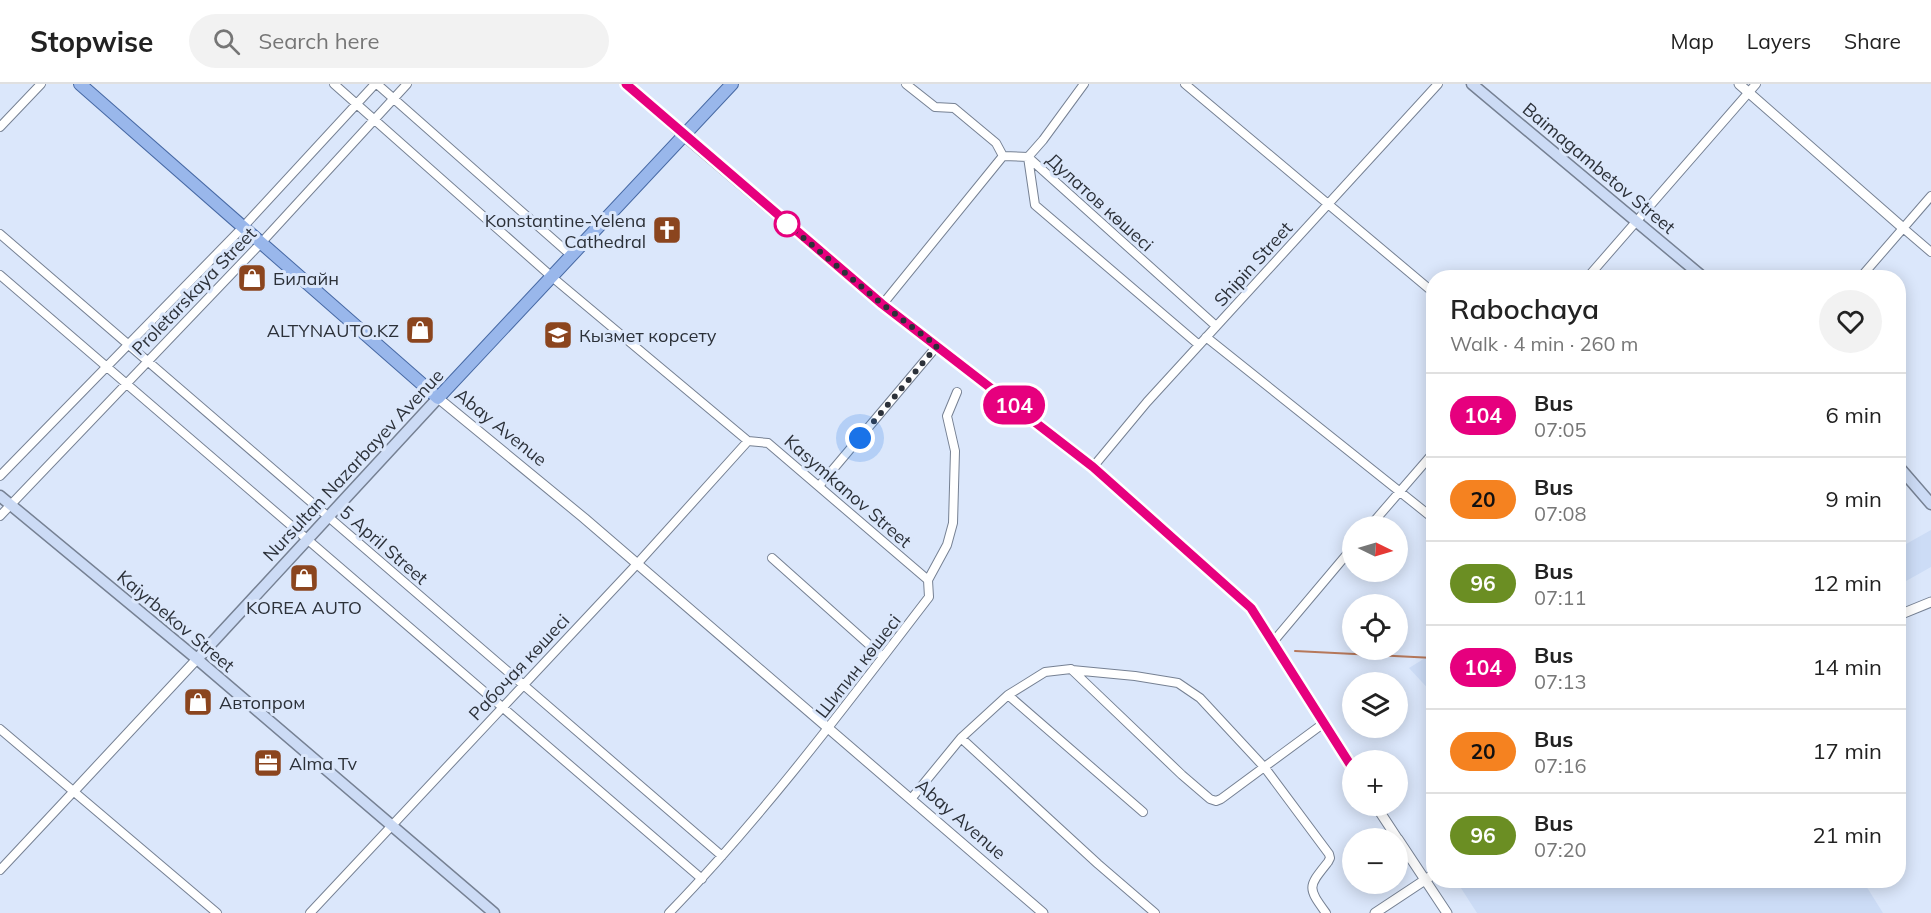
<!DOCTYPE html>
<html lang="en">
<head>
<meta charset="utf-8">
<style>
	:root { --surface:#fff; --page:#f2f2f2; --text:#222; --muted:#767676; --line:#e0e0e0 }
	body { margin:0; font-family:Mulish,sans-serif; background:var(--page); color:var(--text); height:100vh; display:flex; flex-direction:column; font-size:22px; white-space:nowrap }
	* { box-sizing:border-box; margin:0 }
	p { font-size:20px; color:var(--muted) }
	.icon { flex:none; width:33px; height:33px; fill:none; stroke:currentColor; stroke-width:2; stroke-linecap:round; stroke-linejoin:round }
	.map { position:relative; flex:1; overflow:hidden }
	.panel { position:absolute; left:1426px; top:186px; width:480px; height:618px; display:flex; flex-direction:column; background:var(--surface); border-radius:24px; box-shadow:0 3px 15px #0003 }
	.panel>* { flex:none }
	.badge { padding:0 12px; border-radius:20px; font-size:21px; line-height:39px }
	.needle { width:39px; rotate:95deg }
	.fabs { position:absolute; left:1342px; top:432px; display:grid; gap:12px }
	.fabs a { display:grid; place-items:center; width:66px; height:66px; border-radius:50%; background:var(--surface); box-shadow:0 3px 15px #0003; font-size:30px }
	.you { position:absolute; width:30px; height:30px; margin:-15px; border:4px solid #fff; border-radius:50%; background:#1a73e8; box-shadow:0 0 0 9px #1a73e833 }
	.map>.badge { position:absolute; translate:-50% -50%; box-shadow:0 0 0 3px #fff }
	.round { display:grid; place-items:center; flex:none; width:63px; height:63px; border-radius:32px; background:var(--page) }
	.overview { display:flex; align-items:center; justify-content:space-between; height:102px; padding:0 24px }
	h1 { font-size:28px; font-weight:600; line-height:45px }
	ul { padding:0; list-style:none }
	li { display:flex; align-items:center; gap:18px; height:84px; padding:0 24px; border-top:2px solid var(--line) }
	li div { flex:1 }
	li b { display:block; font-size:22px }
	li em { font-style:normal }
	li .badge { min-width:66px; font-weight:700; text-align:center }
	header { display:flex; align-items:center; gap:36px; box-sizing:border-box; height:84px; padding:0 30px; background:var(--surface); border-bottom:2px solid var(--line) }
	header strong { font-size:28px }
	nav { display:flex; gap:33px; margin-inline-start:auto; font-size:21px }
	.search { width:420px; height:54px; background:var(--page); display:flex; align-items:center; gap:15px; box-sizing:border-box; padding:0 21px; border-radius:33px; color:var(--muted); font-size:22px }
	.map>svg:first-child { display:block }
	.built { fill:#ccdcf6 }
	.lines { fill:none; stroke-linecap:round; stroke-linejoin:round }
	.stream { stroke:#b6785b; stroke-width:2 }
	.minor-casing { stroke:#768193; stroke-width:10 }
	.tertiary-casing { stroke:#768193; stroke-width:11 }
	.secondary-casing { stroke:#768193; stroke-width:13 }
	.primary-casing { stroke:#4769a4; stroke-width:14 }
	.minor { stroke:#fff; stroke-width:8 }
	.tertiary { stroke:#fff; stroke-width:9 }
	.secondary { stroke:#ccdbf5; stroke-width:10 }
	.primary { stroke:#99b7eb; stroke-width:12 }
	.line-casing { stroke:#fff; stroke-width:14 }
	.line { stroke:#e6007e; stroke-width:9 }
	.walk { stroke:#2c3139; stroke-width:6; stroke-dasharray:0 10.8 }
	.stop-dot { fill:#fff; stroke:#e6007e; stroke-width:3 }
	.labels { text-anchor:middle; dominant-baseline:central; stroke-width:6; stroke-linejoin:round; paint-order:stroke }
	.street-label { font-size:18px; fill:#2c3139; stroke:#dbe7fb }
	.poi-label { font-size:18px; fill:#2c3139; stroke:#dbe7fb; text-anchor:start }
</style>
</head>
<body>
<header>
<strong>Stopwise</strong>
<div class="search"><svg class="icon" aria-label="search" viewBox="0 0 24 24"><circle cx="10" cy="10" r="6"/><path d="M15 15l6 6"/></svg>Search here</div>
<nav><a>Map</a><a>Layers</a><a>Share</a></nav>
</header>
<div class="map">
<svg width="1931" height="829" viewBox="0 0 1931 829">
	<rect width="100%" height="100%" fill="#dbe7fb"/>
	<path class="built" d="M 1931,446 L 1931,483 L 1899,501 L 1899,464 Z
		M 1430,571 L 1434,574 L 1434,611 L 1409,584 Z
		M 1466,796 L 1863,797 L 1883,829 L 1477,829 L 1459,801 Z"/>
	<g class="lines">
		<path class="stream" d="M 1295,567 L 1434,574"/>
		<g class="minor-casing">
			<path id="minor" d="M 334,0 L 552,193 L 748,357 L 768,359 L 928,496
				M 377,0 L 572,172
				M 906,0 L 935,23 L 954,24 L 996,59 L 1003,72
				M 1185,0 L 1434,209
				M 0,43 L 41,0
				M 1003,72 L 1028,73
				M 1028,73 L 1035,121 L 1199,261
				M 1028,73 L 1216,242
				M 1028,73 L 1043,56 L 1084,0
				M 1903,144 L 1931,168
				M 0,150 L 722,772
				M 0,191 L 702,795
				M 1587,194 L 1756,0
				M 1860,194 L 1931,112
				M 882,221 L 1003,72
				M 1206,253 L 1434,435
				M 1093,383 L 1147,318 L 1438,0
				M 0,392 L 244,142 L 375,0
				M 819,402 L 937,262
				M 0,432 L 262,158 L 407,0
				M 1370,442 L 1434,368
				M 772,474 L 883,573
				M 1273,558 L 1353,463
				M 1072,586 L 1135,592 L 1178,599 L 1200,614 L 1265,684 L 1329,770 L 1330,774 L 1328,778 C 1308,803 1307,803 1326,829
				M 1008,611 L 1143,728
				M 0,645 L 217,829
				M 961,654 L 1098,780 L 1155,829
				M 911,715 L 961,654 L 1008,611 L 1045,588 L 1071,585 L 1182,691 L 1210,715 L 1216,717 L 1221,715 L 1324,639
				M 0,786 L 74,707
				M 310,829 L 637,480 L 748,357
				M 669,829 C 764,731 846,621 929,513 L 928,496 L 947,461 L 953,439 L 955,367 L 947,332 L 957,308"/>
		</g>
		<g class="tertiary-casing">
			<path id="tertiary" d="M 626,0 L 684,52 L 882,221 L 1093,383 L 1251,524 L 1353,685
				M 1739,0 L 1903,144
				M 438,314 L 584,434 L 1043,829
				M 1899,531 L 1931,518
				M 74,707 L 197,575
				M 1376,722 L 1397,754
				M 1398,755 L 1447,829
				M 1375,829 L 1434,790"/>
		</g>
		<g class="secondary-casing">
			<path id="secondary" d="M 1472,0 L 1704,194
				M 1899,383 L 1931,420
				M 0,412 L 197,575 L 494,829
				M 197,575 L 438,314"/>
		</g>
		<g class="primary-casing">
			<path id="primary" d="M 80,0 L 438,314 L 732,0"/>
		</g>
		<use href="#minor" class="minor"/>
		<use href="#tertiary" class="tertiary"/>
		<use href="#secondary" class="secondary"/>
		<use href="#primary" class="primary"/>
	</g>
	<g class="lines">
		<g class="line-casing">
			<path id="line" d="M 626,0 L 882,220 L 1093,383 L 1251,524 L 1353,685"/>
		</g>
		<use href="#line" class="line"/>
		<path class="walk" d="M 787,140 L 882,220 L 937,262 L 860,354"/>
	</g>
	<defs>
		<g id="church-square" transform="scale(1.5)"><rect x="-9" y="-9" width="18" height="18" rx="4" fill="#8b451e" stroke="#dbe7fb"/><path d="M-1.2-6h2.4v3.5h3.3v2.4h-3.3V6h-2.4V-.1h-3.3v-2.4h3.3Z" fill="#fff"/></g>
		<g id="shop-square" transform="scale(1.5)"><rect x="-9" y="-9" width="18" height="18" rx="4" fill="#8b451e" stroke="#dbe7fb"/><path d="M-5-2.5h2.3a2.7 3.5 0 0 1 5.4 0H5L5.5 6h-11ZM-1.5-2.5h3a1.5 2.3 0 0 0-3 0Z" fill="#fff"/></g>
		<g id="university-square" transform="scale(1.5)"><rect x="-9" y="-9" width="18" height="18" rx="4" fill="#8b451e" stroke="#dbe7fb"/><path d="M0-5L7-2L0 1L-7-2ZM-4 1L0 2.5L4 1V4Q0 6-4 4Z" fill="#fff"/></g>
		<g id="office-square" transform="scale(1.5)"><rect x="-9" y="-9" width="18" height="18" rx="4" fill="#8b451e" stroke="#dbe7fb"/><path d="M-6-3h4V-5.5h4V-3h4V5H-6ZM-1-4.5V-3h2v-1.5ZM-6 0V1H6V0Z" fill="#fff"/></g>
	</defs>
	<g fill-rule="evenodd">
		<use href="#church-square" x="667" y="146"/>
		<use href="#shop-square" x="252" y="194"/>
		<use href="#shop-square" x="420" y="246"/>
		<use href="#university-square" x="558" y="251"/>
		<use href="#shop-square" x="304" y="494"/>
		<use href="#shop-square" x="198" y="618"/>
		<use href="#office-square" x="268" y="679"/>
	</g>
	<circle class="stop-dot" cx="787" cy="140" r="12"/>
	<g class="labels">
		<g class="street-label">
			<text transform="translate(1599 84) rotate(40)">Baimagambetov Street</text>
			<text transform="translate(1100 118) rotate(42)">Дулатов көшесі</text>
			<text transform="translate(1253 180) rotate(-48)">Shipin Street</text>
			<text transform="translate(194 207) rotate(-46)">Proletarskaya Street</text>
			<text transform="translate(501 343) rotate(39)">Abay Avenue</text>
			<text transform="translate(353 381) rotate(-47)">Nursultan Nazarbayev Avenue</text>
			<text transform="translate(848 407) rotate(41)">Kasymkanov Street</text>
			<text transform="translate(384 461) rotate(41)">5 April Street</text>
			<text transform="translate(176 537) rotate(40)">Kaiyrbekov Street</text>
			<text transform="translate(858 582) rotate(-52)">Шипин көшесі</text>
			<text transform="translate(519 583) rotate(-47)">Рабочая көшесі</text>
			<text transform="translate(961 735) rotate(41)">Abay Avenue</text>
		</g>
		<g class="poi-label">
			<text x="646" y="136" text-anchor="end">Konstantine-Yelena<tspan x="646" dy="21">Cathedral</tspan></text>
			<text x="273" y="194">Билайн</text>
			<text x="399" y="246" text-anchor="end">ALTYNAUTO.KZ</text>
			<text x="579" y="251">Кызмет корсету</text>
			<text x="304" y="523" text-anchor="middle">KOREA AUTO</text>
			<text x="219" y="618">Автопром</text>
			<text x="289" y="679">Alma Tv</text>
		</g>
	</g>
</svg>
<div class="fabs">
<a><svg class="needle" viewBox="-14 -14 28 28"><path d="M0-13l5 13h-10z" fill="#e53935"/><path d="M0 13l5-13h-10z" fill="#767676"/></svg></a>
<a><svg class="icon" aria-label="locate" viewBox="0 0 24 24"><circle cx="12" cy="12" r="6"/><path d="M12 2v4M12 18v4M2 12h4M18 12h4"/></svg></a>
<a><svg class="icon" aria-label="layers" viewBox="0 0 24 24"><path d="M12 4l9 5-9 5-9-5zM3 14l9 5 9-5"/></svg></a>
<a>+</a>
<a>−</a>
</div>
<div class="you" style="left:860px;top:354px"></div>
<b class="badge" style="left:1014px;top:321px;background:#e6007e;color:#fff">104</b>
<section class="panel">
<div class="overview"><div><h1>Rabochaya</h1><p>Walk · 4 min · 260 m</p></div><a class="round"><svg class="icon" aria-label="heart" viewBox="0 0 24 24"><path d="M12 20l-8-8c-3-5 5-10 8-4 3-6 11-1 8 4z"/></svg></a></div>
<ul>
<li><span class="badge" style="background:#e6007e;color:#fff">104</span><div><b>Bus</b><p>07:05</p></div><em>6 min</em></li>
<li><span class="badge" style="background:#f58220;color:#111">20</span><div><b>Bus</b><p>07:08</p></div><em>9 min</em></li>
<li><span class="badge" style="background:#6b8e23;color:#fff">96</span><div><b>Bus</b><p>07:11</p></div><em>12 min</em></li>
<li><span class="badge" style="background:#e6007e;color:#fff">104</span><div><b>Bus</b><p>07:13</p></div><em>14 min</em></li>
<li><span class="badge" style="background:#f58220;color:#111">20</span><div><b>Bus</b><p>07:16</p></div><em>17 min</em></li>
<li><span class="badge" style="background:#6b8e23;color:#fff">96</span><div><b>Bus</b><p>07:20</p></div><em>21 min</em></li>
</ul>
</section>
</div>
</body>
</html>
